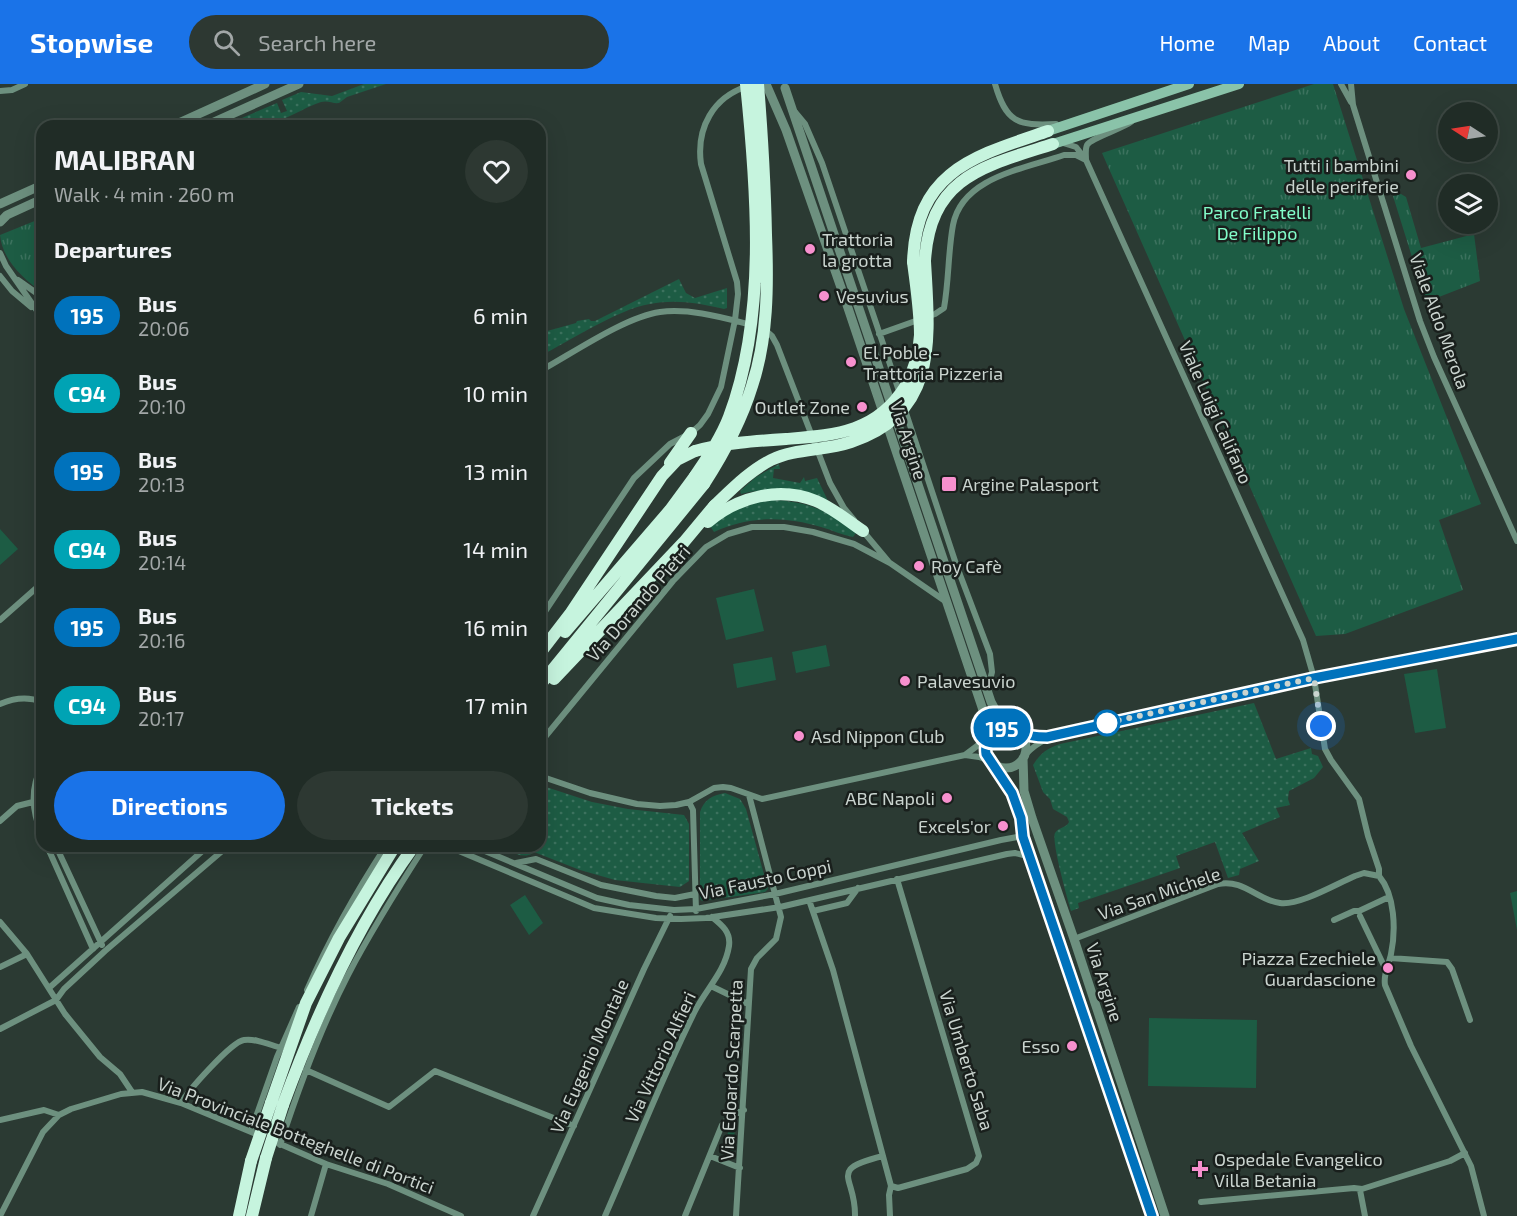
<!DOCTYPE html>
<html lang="en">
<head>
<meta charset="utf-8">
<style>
	:root { --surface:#202c26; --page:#2d3832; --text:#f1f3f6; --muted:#a2a7a7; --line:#3d4843; --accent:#1a73e8 }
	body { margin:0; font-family:"Exo 2",sans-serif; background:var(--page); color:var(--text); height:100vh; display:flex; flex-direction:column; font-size:22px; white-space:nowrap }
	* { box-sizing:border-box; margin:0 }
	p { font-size:20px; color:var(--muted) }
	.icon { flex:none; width:33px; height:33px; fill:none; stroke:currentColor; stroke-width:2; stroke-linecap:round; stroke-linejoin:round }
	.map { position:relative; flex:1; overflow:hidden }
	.panel { position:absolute; left:36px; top:36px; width:510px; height:732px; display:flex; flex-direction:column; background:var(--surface); border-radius:18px; box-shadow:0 6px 24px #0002,0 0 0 2px var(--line) }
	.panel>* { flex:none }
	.badge { padding:0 12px; border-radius:20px; font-size:21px; line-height:39px }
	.needle { width:39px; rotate:282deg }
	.buttons { position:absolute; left:1438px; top:18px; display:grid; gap:12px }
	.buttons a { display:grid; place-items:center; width:60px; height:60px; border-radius:50%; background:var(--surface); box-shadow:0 6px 24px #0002,0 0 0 2px var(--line); font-size:30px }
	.you { position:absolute; width:30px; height:30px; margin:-15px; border:4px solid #fff; border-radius:50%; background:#1a73e8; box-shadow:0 0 0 9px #1a73e833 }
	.map>.badge { position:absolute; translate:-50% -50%; box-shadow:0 0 0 3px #fff }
	h2 { padding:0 18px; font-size:22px; line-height:54px }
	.round { display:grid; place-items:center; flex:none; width:63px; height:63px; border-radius:32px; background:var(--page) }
	.headline { display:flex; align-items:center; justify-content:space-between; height:102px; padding:0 18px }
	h1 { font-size:28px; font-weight:700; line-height:45px }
	.primary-button { display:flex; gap:12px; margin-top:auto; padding:12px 18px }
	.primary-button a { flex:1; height:69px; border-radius:36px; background:var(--accent); color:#fff; font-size:24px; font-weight:700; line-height:69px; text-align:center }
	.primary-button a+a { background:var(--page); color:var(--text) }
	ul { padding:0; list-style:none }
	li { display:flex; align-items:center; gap:18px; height:78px; padding:0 18px }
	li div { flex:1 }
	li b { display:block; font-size:22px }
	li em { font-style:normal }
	li .badge { min-width:66px; font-weight:700; text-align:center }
	header { display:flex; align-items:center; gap:36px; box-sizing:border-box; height:84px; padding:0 30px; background:var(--accent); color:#fff }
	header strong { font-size:28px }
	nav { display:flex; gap:33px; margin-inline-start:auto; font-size:21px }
	.search { width:420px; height:54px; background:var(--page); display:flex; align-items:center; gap:15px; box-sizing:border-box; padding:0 21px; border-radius:33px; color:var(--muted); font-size:22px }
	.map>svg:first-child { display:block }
	.grass { fill:url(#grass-dots) }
	.park { fill:url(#park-tufts) }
	.pitch { fill:#1d5c44 }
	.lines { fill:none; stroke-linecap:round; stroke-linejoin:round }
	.minor { stroke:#6d907f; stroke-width:6 }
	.tertiary { stroke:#6d907f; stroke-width:9 }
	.secondary { stroke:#8ac3a9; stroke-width:10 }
	.trunk { stroke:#c6f4de; stroke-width:12 }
	.trunk-bridge { stroke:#c6f4de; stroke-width:12 }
	.line-casing { stroke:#fff; stroke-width:14 }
	.line { stroke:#0072bc; stroke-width:9 }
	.walk { stroke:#cad4cf; stroke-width:6; stroke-dasharray:0 10.8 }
	.poi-dot { fill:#f790ce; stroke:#191f1c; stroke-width:2 }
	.stop-dot { fill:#fff; stroke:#0072bc; stroke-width:3 }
	.labels { text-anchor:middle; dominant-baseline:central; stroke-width:5; stroke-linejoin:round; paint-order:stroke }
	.poi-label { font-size:18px; fill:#cad4cf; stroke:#191f1c; text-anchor:start }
	.park-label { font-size:18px; fill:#82fdc9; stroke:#191f1c }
	.street-label { font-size:18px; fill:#cad4cf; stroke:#191f1c }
</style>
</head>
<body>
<header>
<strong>Stopwise</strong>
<div class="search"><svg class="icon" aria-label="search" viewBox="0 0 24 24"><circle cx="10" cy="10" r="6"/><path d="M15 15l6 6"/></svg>Search here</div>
<nav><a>Home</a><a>Map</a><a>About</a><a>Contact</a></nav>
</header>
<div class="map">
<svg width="1517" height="1132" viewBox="0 0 1517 1132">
	<defs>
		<pattern id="grass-dots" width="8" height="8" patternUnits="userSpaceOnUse" patternTransform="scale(1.5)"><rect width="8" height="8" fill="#1d5c44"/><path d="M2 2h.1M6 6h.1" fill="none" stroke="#3c725e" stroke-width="1.8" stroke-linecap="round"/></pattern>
		<pattern id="park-tufts" width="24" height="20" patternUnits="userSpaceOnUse" patternTransform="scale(1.5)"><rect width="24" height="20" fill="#1d5c44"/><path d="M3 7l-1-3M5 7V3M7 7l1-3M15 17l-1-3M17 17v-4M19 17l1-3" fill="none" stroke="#3c725e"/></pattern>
	</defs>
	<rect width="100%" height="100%" fill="#2b3a33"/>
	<path class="grass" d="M 364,0 L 386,0 L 347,13 L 339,19 C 333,20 328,16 321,18 C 308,22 296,30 283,35 C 264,43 243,42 223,42 L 277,19 L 281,29 L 287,27 L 282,16 L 301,8 L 332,12 Z
		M 679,195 L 686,209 L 695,214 L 727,204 L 727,224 L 724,225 C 699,219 675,215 650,220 C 618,225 570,257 540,272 L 540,249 L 576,239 L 577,237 L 589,235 L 591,237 L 595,237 Z
		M 779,380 L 780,385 L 774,385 L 773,394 L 800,399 L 804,393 L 805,397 L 817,394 L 829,419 C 793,409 779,401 741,410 L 740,407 L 756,393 Z
		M 765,416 C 799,415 830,425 856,449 L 853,453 C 842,451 832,446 821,443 C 784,432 749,432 714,448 L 710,442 L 732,427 Z
		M 1254,619 L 1276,675 L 1311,664 L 1312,670 L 1318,672 L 1323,683 L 1314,694 L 1289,707 L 1288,715 L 1290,721 L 1276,724 L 1280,733 L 1242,749 L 1259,777 L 1240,785 L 1239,791 L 1228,794 L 1215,758 L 1176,772 L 1180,784 L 1078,819 L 1079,824 L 1071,827 C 1068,817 1051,757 1055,749 C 1059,743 1066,744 1069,738 L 1067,733 L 1053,725 L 1050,715 L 1043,708 L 1033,681 C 1041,669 1046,665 1060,660 Z
		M 540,701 L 592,718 L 628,725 L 684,731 L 689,740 L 689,797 L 680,803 L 615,796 L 580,786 L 534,768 C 523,777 512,767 500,762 L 540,762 Z
		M 725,709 L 740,715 L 746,725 L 768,805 L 765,808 L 702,817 L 700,815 L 700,728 C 704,716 712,711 725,709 Z
		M 731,1041 L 735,1042 L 733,1072 L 721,1067 Z"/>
	<path class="park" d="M 1314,0 L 1333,0 L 1404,225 L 1481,420 L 1439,436 L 1463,506 L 1345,550 L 1316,552 L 1102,69 Z
		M 1401,110 L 1406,113 L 1421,164 L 1474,150 L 1480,197 L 1426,218 L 1393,112 Z
		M 42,134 L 42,208 C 23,195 2,175 0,151 Z"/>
	<path class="pitch" d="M 0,445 L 18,465 L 0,481 Z
		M 754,505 L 764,547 L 726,556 L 716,514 Z
		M 826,561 L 830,582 L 796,589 L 792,568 Z
		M 772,573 L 776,596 L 737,604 L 733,580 Z
		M 1437,585 L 1446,644 L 1415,649 L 1404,590 Z
		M 1517,807 L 1517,846 L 1510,809 Z
		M 525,811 L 543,839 L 529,851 L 510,821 Z
		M 1149,934 L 1257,936 L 1256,1004 L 1148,1002 Z"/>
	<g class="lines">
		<path class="minor" d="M 995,0 C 1006,38 1017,42 1056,40
			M 1341,0 L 1351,18
			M 1351,0 L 1353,21 L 1420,237 L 1434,273 L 1517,457
			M 0,7 L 12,6 L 25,0
			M 795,28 L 805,40 L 822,79 L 900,310
			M 1063,59 L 1076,63 L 1086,76 L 1303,556 L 1314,594 L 1325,665 L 1331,676 L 1359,715 L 1368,752 L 1379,785 L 1379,792
			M 1086,76 C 1086,71 1085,65 1087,61 C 1091,54 1122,45 1131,38
			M 0,169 L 6,182 L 42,234
			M 0,192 L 12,207 L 31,223
			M 18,196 L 42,213
			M 764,245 L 772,252 L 777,261 L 830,399 L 844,424 L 854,436
			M 879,250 L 935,230 L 944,224 C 949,196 948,168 953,141 C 962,93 1024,85 1064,71 L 1076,71 L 1086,76
			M 540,287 C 573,269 625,233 660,228 C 690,224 724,234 752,241
			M 904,323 L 956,480 L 990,570 L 992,588 L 988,604
			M 862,446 L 888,477
			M 540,535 L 634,394 L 670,360 L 691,349 L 700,341 L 708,330 L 721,303 L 735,236 L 738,210 L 737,198 L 701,80 C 696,44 713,13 748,2
			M 0,536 L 42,499
			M 0,620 C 14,614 27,612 42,618
			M 1019,649 L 1047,653
			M 540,659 L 673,497 L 706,463 L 728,450 L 752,443 L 784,443 L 813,448 L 854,460 L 890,479 L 945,517
			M 965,671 L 989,653
			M 1025,671 C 1040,655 1055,651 1075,646 L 1314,594 L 1517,555
			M 42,682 C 30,704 32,728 42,751
			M 540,692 L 590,709 L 637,720 L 660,722 L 676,721 L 689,718 L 714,704 L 723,703 L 731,704 L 762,715 L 965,671 L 979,673 L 990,677
			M 689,718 L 693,726 L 696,827
			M 0,737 L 17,722 L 33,718
			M 47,762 L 93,865
			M 56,762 L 102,861
			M 447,762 L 594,824 L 656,834 L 681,835 L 706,834 L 780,823 L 1007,770 L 1015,769 L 1031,773
			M 473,762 L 597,814 L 629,821 L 674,826 L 696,825 L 775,810 L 1001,756 L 1023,752
			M 516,779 L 536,775 L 601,801 L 656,812 L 675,814 L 695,810
			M 809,816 L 833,886 L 891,1102
			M 813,827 L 847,819 L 858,804
			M 1360,832 L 1386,886
			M 1334,836 L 1354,827 L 1359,827 L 1389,813
			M 0,838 L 27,870 L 65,930 L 100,973 L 120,990 L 132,1008
			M 1074,855 L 1218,800 C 1245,795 1256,816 1280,819 C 1299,822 1336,800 1355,792 L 1364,789 L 1379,792 C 1395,811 1396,846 1391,870 C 1389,881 1383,889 1385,901 L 1411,962 L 1471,1082 L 1484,1132
			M 1390,874 L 1447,878 L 1452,885 L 1470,936
			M 0,883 L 27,870
			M 711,902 L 748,920
			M 49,904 L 208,762
			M 307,906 C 329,856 356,808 386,762
			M 0,945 L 56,916 L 64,905 L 105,867 L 228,762
			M 306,986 L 389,1023 L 435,987 L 574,1042
			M 181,1019 C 188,1007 231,958 244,956 C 256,954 270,961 281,964
			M 0,1036 L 44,1026 L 59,1031
			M 251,1047 L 277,973 L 299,923
			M 271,1056 L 326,1080 L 388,1100 L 461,1132
			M 280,1061 C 299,1003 320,945 348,891 C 371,847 398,804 425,762
			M 710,1072 L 740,1084
			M 891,1102 L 898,1104 L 967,1085 L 976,1079 L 979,1072 L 897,795
			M 1360,1106 L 1365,1132
			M 1201,1118 L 1354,1104 L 1362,1105 L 1450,1077 L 1465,1069
			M 0,1132 L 43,1048 L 59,1031 L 71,1025 L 121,1010 L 142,1008 L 181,1019 L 261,1052
			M 311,1132 L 326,1080
			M 533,1132 L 644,885 L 670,832
			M 605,1132 C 635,1064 662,993 695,927 C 706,905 725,888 729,862 C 731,848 722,841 712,833
			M 685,1132 L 722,1041 L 731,1031 L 744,1026
			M 736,1132 L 751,885 L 757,874 L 776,855 L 781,833 L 749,711
			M 855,1132 C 856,1092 826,1086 883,1072
			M 890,1132 L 889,1111 L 891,1102"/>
		<path class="tertiary" d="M 766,0 L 786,46 L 845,215 L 982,623 L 989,653
			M 785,4 L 991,618 L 998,631 L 1010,644
			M 172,42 L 265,0
			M 205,42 L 299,0
			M 0,120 L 42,101
			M 0,138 L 7,131 L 42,115
			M986 664a20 20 0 1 1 40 0a20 20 0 1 1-40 0Z
			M 1023,674 L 1024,707 L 1032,734 L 1074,855 L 1165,1132
			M 990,677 C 1010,702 1019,720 1023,752 L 1152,1132"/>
		<path class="secondary" d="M 1048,47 L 1189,0
			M 1053,60 L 1239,0"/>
		<path class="trunk" d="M 925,177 C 930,92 985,82 1053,60
			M 913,178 C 916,86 975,72 1048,47
			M 670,379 L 691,349
			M 708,438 C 737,413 779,402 816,417 C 833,424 848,437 863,447
			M 565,548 L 670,426 L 695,392
			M 540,569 L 570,530 L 662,392 L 677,376 L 695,367
			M 554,595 L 684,458 L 714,422
			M 540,601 L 704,400
			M 271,1019 L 306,919 L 339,854 L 395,762
			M 283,1021 C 316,931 357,840 414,762
			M 239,1132 L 251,1077
			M 252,1132 L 266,1074"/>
		<path class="trunk-bridge" d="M 695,367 C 724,359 755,357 786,355 C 834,351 876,349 905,303 C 914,287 919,269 920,251 C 920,227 916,202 913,178
			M 695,392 C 707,374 721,354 729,333 C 767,232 757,107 746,0
			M 704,400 C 724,369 741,338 752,302 C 768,254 768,201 766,151 C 765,101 762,50 758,0
			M 714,422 C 731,406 749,387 771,376 C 796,364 825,367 851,358 C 940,329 929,252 925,177
			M 266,1074 L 283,1021
			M 251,1077 L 271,1019"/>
	</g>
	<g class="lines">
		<g class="line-casing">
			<path id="line" d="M 1152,1132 L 1023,753 L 1021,734 L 1012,709 L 986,670 C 984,657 991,643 1006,643 C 1011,643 1014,646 1019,648 C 1027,652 1038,653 1047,653 L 1314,594 L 1517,555"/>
		</g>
		<use href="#line" class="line"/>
		<path class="walk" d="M 1107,639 L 1097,641 L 1314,594 L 1321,642"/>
	</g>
	<g class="poi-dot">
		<circle cx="1411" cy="91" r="6"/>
		<circle cx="810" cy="165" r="6"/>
		<circle cx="824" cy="212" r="6"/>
		<circle cx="851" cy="278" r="6"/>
		<circle cx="862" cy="323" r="6"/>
		<rect x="941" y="392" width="16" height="16" rx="3"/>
		<circle cx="919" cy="482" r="6"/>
		<circle cx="905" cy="597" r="6"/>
		<circle cx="799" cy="652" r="6"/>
		<circle cx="947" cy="714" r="6"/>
		<circle cx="1003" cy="742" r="6"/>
		<circle cx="1388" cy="884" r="6"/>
		<circle cx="1072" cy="962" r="6"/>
		<path d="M1197 1076h6v6h6v6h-6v6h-6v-6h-6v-6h6z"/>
	</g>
	<circle class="stop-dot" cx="1107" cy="639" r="12"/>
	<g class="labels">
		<g class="poi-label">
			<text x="1399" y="81" text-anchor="end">Tutti i bambini<tspan x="1399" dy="21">delle periferie</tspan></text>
			<text x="822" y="155">Trattoria<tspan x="822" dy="21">la grotta</tspan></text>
			<text x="836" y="212">Vesuvius</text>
			<text x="863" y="268">El Poble -<tspan x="863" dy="21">Trattoria Pizzeria</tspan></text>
			<text x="850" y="323" text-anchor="end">Outlet Zone</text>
			<text x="962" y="400">Argine Palasport</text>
			<text x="931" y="482">Roy Cafè</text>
			<text x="917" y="597">Palavesuvio</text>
			<text x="811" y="652">Asd Nippon Club</text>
			<text x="935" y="714" text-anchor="end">ABC Napoli</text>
			<text x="991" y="742" text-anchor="end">Excels'or</text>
			<text x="1376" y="874" text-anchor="end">Piazza Ezechiele<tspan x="1376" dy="21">Guardascione</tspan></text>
			<text x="1060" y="962" text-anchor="end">Esso</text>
			<text x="1214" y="1075">Ospedale Evangelico<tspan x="1214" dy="21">Villa Betania</tspan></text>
		</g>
		<g class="park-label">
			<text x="1257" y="128">Parco Fratelli<tspan x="1257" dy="21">De Filippo</tspan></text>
		</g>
		<g class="street-label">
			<text transform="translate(1440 237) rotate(70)">Viale Aldo Merola</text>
			<text transform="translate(1216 328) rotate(66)">Viale Luigi Califano</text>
			<text transform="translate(909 356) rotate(72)">Via Argine</text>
			<text transform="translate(638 519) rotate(-49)">Via Dorando Pietri</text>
			<text transform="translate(765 795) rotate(-12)">Via Fausto Coppi</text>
			<text transform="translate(1159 809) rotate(-19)">Via San Michele</text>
			<text transform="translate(1105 898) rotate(72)">Via Argine</text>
			<text transform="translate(589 972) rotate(-66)">Via Eugenio Montale</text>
			<text transform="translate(660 973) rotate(-65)">Via Vittorio Alfieri</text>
			<text transform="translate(967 976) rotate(73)">Via Umberto Saba</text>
			<text transform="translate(731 986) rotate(-87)">Via Edoardo Scarpetta</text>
			<text transform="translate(296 1051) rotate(21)">Via Provinciale Botteghelle di Portici</text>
		</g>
	</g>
</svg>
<div class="buttons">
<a><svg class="needle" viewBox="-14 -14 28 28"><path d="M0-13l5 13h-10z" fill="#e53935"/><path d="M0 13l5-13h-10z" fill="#a2a7a7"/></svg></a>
<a><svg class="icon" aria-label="layers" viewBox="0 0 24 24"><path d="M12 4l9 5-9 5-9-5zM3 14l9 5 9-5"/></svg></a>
</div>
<div class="you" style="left:1321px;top:642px"></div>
<b class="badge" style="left:1002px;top:644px;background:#0072bc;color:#fff">195</b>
<section class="panel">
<div class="headline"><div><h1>MALIBRAN</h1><p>Walk · 4 min · 260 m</p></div><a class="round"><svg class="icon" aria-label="heart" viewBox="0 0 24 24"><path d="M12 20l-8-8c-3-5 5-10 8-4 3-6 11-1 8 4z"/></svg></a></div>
<h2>Departures</h2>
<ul>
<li><span class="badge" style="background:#0072bc;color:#fff">195</span><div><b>Bus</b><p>20:06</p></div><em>6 min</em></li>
<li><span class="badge" style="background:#00a3b4;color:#fff">C94</span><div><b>Bus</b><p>20:10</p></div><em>10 min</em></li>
<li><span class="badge" style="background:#0072bc;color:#fff">195</span><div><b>Bus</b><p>20:13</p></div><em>13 min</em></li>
<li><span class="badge" style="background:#00a3b4;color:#fff">C94</span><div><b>Bus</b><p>20:14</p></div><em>14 min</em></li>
<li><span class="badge" style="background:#0072bc;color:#fff">195</span><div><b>Bus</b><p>20:16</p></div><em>16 min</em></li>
<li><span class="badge" style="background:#00a3b4;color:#fff">C94</span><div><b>Bus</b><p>20:17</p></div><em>17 min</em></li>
</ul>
<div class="primary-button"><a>Directions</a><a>Tickets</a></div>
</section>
</div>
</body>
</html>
